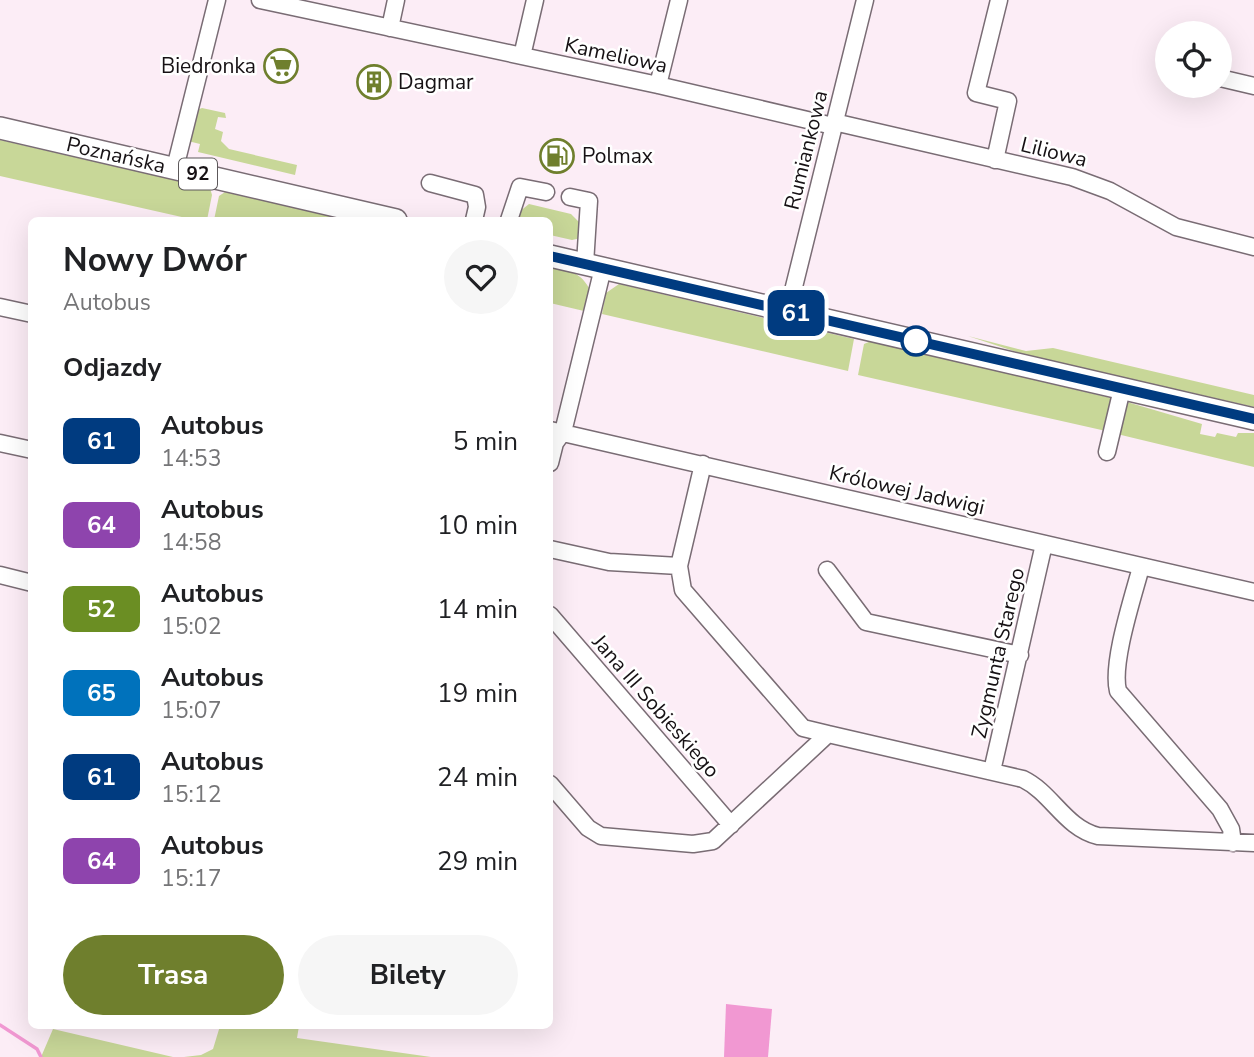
<!DOCTYPE html>
<html lang="pl">
<head>
<meta charset="utf-8">
<style>
	:root { --surface:#fff; --page:#f6f6f6; --text:#202124; --muted:#757577; --accent:#6f7f2d }
	body { margin:0; font-family:"Nunito Sans",sans-serif; background:var(--page); color:var(--text); height:100vh; display:flex; flex-direction:column; font-size:26px; white-space:nowrap }
	* { box-sizing:border-box; margin:0 }
	p { font-size:23px; color:var(--muted) }
	.icon { flex:none; width:38px; height:38px; fill:none; stroke:currentColor; stroke-width:2; stroke-linecap:round; stroke-linejoin:round }
	.map { position:relative; flex:1; overflow:hidden }
	.panel { position:absolute; left:28px; top:217px; width:525px; height:812px; display:flex; flex-direction:column; background:var(--surface); border-radius:10px; box-shadow:0 7px 28px #0002 }
	.panel>* { flex:none }
	.badge { padding:0 14px; border-radius:10px; font-size:24px; line-height:46px }
	.controls { position:absolute; left:1155px; top:21px; display:grid; gap:14px }
	.controls a { display:grid; place-items:center; width:77px; height:77px; border-radius:50%; background:var(--surface); box-shadow:0 7px 28px #0002; font-size:35px }
	.map>.badge { position:absolute; translate:-50% -50%; box-shadow:0 0 0 4px #fff }
	h2 { padding:0 35px; font-size:26px; line-height:63px }
	.round { display:grid; place-items:center; flex:none; width:74px; height:74px; border-radius:37px; background:var(--page) }
	.summary { display:flex; align-items:center; justify-content:space-between; height:119px; padding:0 35px }
	h1 { font-size:33px; font-weight:700; line-height:52px }
	.cta { display:flex; gap:14px; margin-top:auto; padding:14px 35px }
	.cta a { flex:1; height:80px; border-radius:42px; background:var(--accent); color:#fff; font-size:28px; font-weight:700; line-height:80px; text-align:center }
	.cta a+a { background:var(--page); color:var(--text) }
	ul { padding:0; list-style:none }
	li { display:flex; align-items:center; gap:21px; height:84px; padding:0 35px }
	li div { flex:1 }
	li b { display:block; font-size:26px }
	li em { font-style:normal }
	li .badge { min-width:77px; font-weight:700; text-align:center }
	.map>svg:first-child { display:block }
	.green { fill:#c8d798 }
	.water { fill:#f198d2 }
	.lines { fill:none; stroke-linecap:round; stroke-linejoin:round }
	.stream { stroke:#f198d2; stroke-width:3.5 }
	.minor-casing { stroke:#796c74; stroke-width:19 }
	.major-casing { stroke:#796c74; stroke-width:24 }
	.minor { stroke:#fff; stroke-width:16 }
	.major { stroke:#fff; stroke-width:21 }
	.line-casing { stroke:#fff; stroke-width:16 }
	.line { stroke:#003b80; stroke-width:10 }
	.stop-dot { fill:#fff; stroke:#003b80; stroke-width:3.5 }
	.labels { text-anchor:middle; dominant-baseline:central; stroke-width:5; stroke-linejoin:round; paint-order:stroke }
	.shield { fill:#fff; stroke:#5c585a; stroke-width:2 }
	.shield-label { font-size:19px; font-weight:bold; fill:#161114 }
	.street-label { font-size:21px; fill:#161114; stroke:#fff }
	.poi-label { font-size:21px; fill:#161114; stroke:#fff; text-anchor:start }
</style>
</head>
<body>
<div class="map">
<svg width="1254" height="1057" viewBox="0 0 1254 1057">
	<rect width="100%" height="100%" fill="#fcedf6"/>
	<path class="green" d="M 202,108 L 225,113 L 226,118 L 218,117 L 215,129 L 223,132 L 221,141 L 229,149 L 297,165 L 295,175 L 198,152 L 200,144 L 188,141 L 197,110 Z
		M 0,140 L 210,188 L 212,195 L 207,220 L 195,220 L 0,176 Z
		M 225,192 L 349,220 L 214,220 L 219,196 Z
		M 529,204 L 571,214 L 581,224 L 581,238 L 572,240 L 550,235 L 550,220 L 517,220 L 519,212 Z
		M 550,267 C 568,272 579,270 589,288 L 584,311 L 550,303 Z
		M 619,284 L 854,339 L 848,371 L 602,314 L 606,293 Z
		M 968,336 L 1026,351 L 1053,348 L 1254,395 L 1254,407 L 1026,355 Z
		M 871,341 L 1111,398 L 1114,401 L 1106,431 L 858,375 L 864,344 Z
		M 1127,402 L 1202,424 L 1200,434 L 1215,437 L 1217,433 L 1236,437 L 1238,433 L 1254,433 L 1254,467 L 1117,434 Z
		M 220,1026 L 299,1026 L 297,1038 L 431,1057 L 184,1057 L 201,1055 L 213,1049 Z
		M 53,1029 L 173,1057 L 41,1057 Z"/>
	<path class="water" d="M 726,1004 L 772,1009 L 768,1057 L 724,1057 Z"/>
	<g class="lines">
		<path class="stream" d="M 0,1025 L 37,1049 L 41,1057"/>
		<g class="minor-casing">
			<path id="minor" d="M 260,0 L 658,85 L 833,126
				M 390,28 L 396,0
				M 522,56 L 535,0
				M 1220,78 L 1254,86
				M 658,85 L 679,0
				M 834,122 L 1072,177 L 1110,191 L 1176,227 L 1254,247
				M 995,160 L 1008,101 L 976,93 L 999,0
				M 175,168 L 217,0
				M 430,183 L 475,195 L 477,207 L 474,220
				M 570,197 L 589,201 L 585,264
				M 509,220 L 520,187 L 546,192
				M 0,307 L 32,314
				M 788,311 L 865,0
				M 550,430 L 1254,592
				M 0,443 L 32,450
				M 1107,452 L 1122,389
				M 550,463 L 555,443 L 563,432 L 603,268
				M 703,464 L 679,566 L 683,590 L 803,728 L 828,734
				M 550,549 L 609,562 L 679,566
				M 1141,567 C 1133,597 1111,663 1118,691 L 1220,809 L 1231,829 L 1233,843
				M 827,570 L 866,622 L 1020,655
				M 0,575 L 32,583
				M 550,615 L 731,825
				M 992,771 L 1044,544
				M 550,784 L 588,828 L 601,836 L 693,844 L 713,841 L 828,734 L 1023,779 C 1052,793 1065,828 1098,836 L 1254,843"/>
		</g>
		<g class="major-casing">
			<path id="major" d="M 0,128 L 396,220
				M 550,256 L 1254,419"/>
		</g>
		<use href="#minor" class="minor"/>
		<use href="#major" class="major"/>
	</g>
	<g class="lines">
		<g class="line-casing">
			<path id="line" d="M 550,256 L 1254,419"/>
		</g>
		<use href="#line" class="line"/>
	</g>
	<defs>
		<g id="supermarket-ring" transform="scale(1.75)"><circle r="9.5" fill="#fff" stroke="#6f7f2d" stroke-width="1.5"/><path d="M-6-5.5h2.5l.6 2H6L4.5 2H-2.5L-4.4-4H-6ZM-1.5 3.2a1.3 1.3 0 1 0 .1 0ZM3 3.2a1.3 1.3 0 1 0 .1 0Z" fill="#6f7f2d"/></g>
		<g id="building-ring" transform="scale(1.75)"><circle r="9.5" fill="#fff" stroke="#6f7f2d" stroke-width="1.5"/><path d="M-4-6H4V6H1V3H-1V6H-4ZM-2.5-4.3h1.7v1.8h-1.7ZM.8-4.3h1.7v1.8H.8ZM-2.5-1h1.7V.8h-1.7ZM.8-1h1.7V.8H.8Z" fill="#6f7f2d"/></g>
		<g id="fuel-ring" transform="scale(1.75)"><circle r="9.5" fill="#fff" stroke="#6f7f2d" stroke-width="1.5"/><path d="M-5.5-6h7V0h2V4h1.3V-2.5L3-4.5l.8-.8L6-3V5H2.5V1h-1V6h-7ZM-4.2-4.7v3.2H.2V-4.7Z" fill="#6f7f2d"/></g>
	</defs>
	<g fill-rule="evenodd">
		<use href="#supermarket-ring" x="281" y="66"/>
		<use href="#building-ring" x="374" y="82"/>
		<use href="#fuel-ring" x="557" y="156"/>
	</g>
	<circle class="stop-dot" cx="916" cy="341" r="14"/>
	<g class="labels">
		<rect class="shield" x="179" y="158.5" width="38" height="31" rx="5"/>
		<g class="shield-label">
			<text x="198" y="174">92</text>
		</g>
		<g class="street-label">
			<text transform="translate(616 55) rotate(12)">Kameliowa</text>
			<text transform="translate(806 150) rotate(-76)">Rumiankowa</text>
			<text transform="translate(1054 152) rotate(14)">Liliowa</text>
			<text transform="translate(116 155) rotate(13)">Poznańska</text>
			<text transform="translate(907 490) rotate(13)">Królowej Jadwigi</text>
			<text transform="translate(998 653) rotate(-77)">Zygmunta Starego</text>
			<text transform="translate(656 706) rotate(49)">Jana III Sobieskiego</text>
		</g>
		<g class="poi-label">
			<text x="256" y="66" text-anchor="end">Biedronka</text>
			<text x="398" y="82">Dagmar</text>
			<text x="582" y="156">Polmax</text>
		</g>
	</g>
</svg>
<div class="controls">
<a><svg class="icon" aria-label="locate" viewBox="0 0 24 24"><circle cx="12" cy="12" r="6"/><path d="M12 2v4M12 18v4M2 12h4M18 12h4"/></svg></a>
</div>
<b class="badge" style="left:796px;top:313px;background:#003b80;color:#fff">61</b>
<section class="panel">
<div class="summary"><div><h1>Nowy Dwór</h1><p>Autobus</p></div><a class="round"><svg class="icon" aria-label="heart" viewBox="0 0 24 24"><path d="M12 20l-8-8c-3-5 5-10 8-4 3-6 11-1 8 4z"/></svg></a></div>
<h2>Odjazdy</h2>
<ul>
<li><span class="badge" style="background:#003b80;color:#fff">61</span><div><b>Autobus</b><p>14:53</p></div><em>5 min</em></li>
<li><span class="badge" style="background:#8e44ad;color:#fff">64</span><div><b>Autobus</b><p>14:58</p></div><em>10 min</em></li>
<li><span class="badge" style="background:#6b8e23;color:#fff">52</span><div><b>Autobus</b><p>15:02</p></div><em>14 min</em></li>
<li><span class="badge" style="background:#0072bc;color:#fff">65</span><div><b>Autobus</b><p>15:07</p></div><em>19 min</em></li>
<li><span class="badge" style="background:#003b80;color:#fff">61</span><div><b>Autobus</b><p>15:12</p></div><em>24 min</em></li>
<li><span class="badge" style="background:#8e44ad;color:#fff">64</span><div><b>Autobus</b><p>15:17</p></div><em>29 min</em></li>
</ul>
<div class="cta"><a>Trasa</a><a>Bilety</a></div>
</section>
</div>
</body>
</html>
